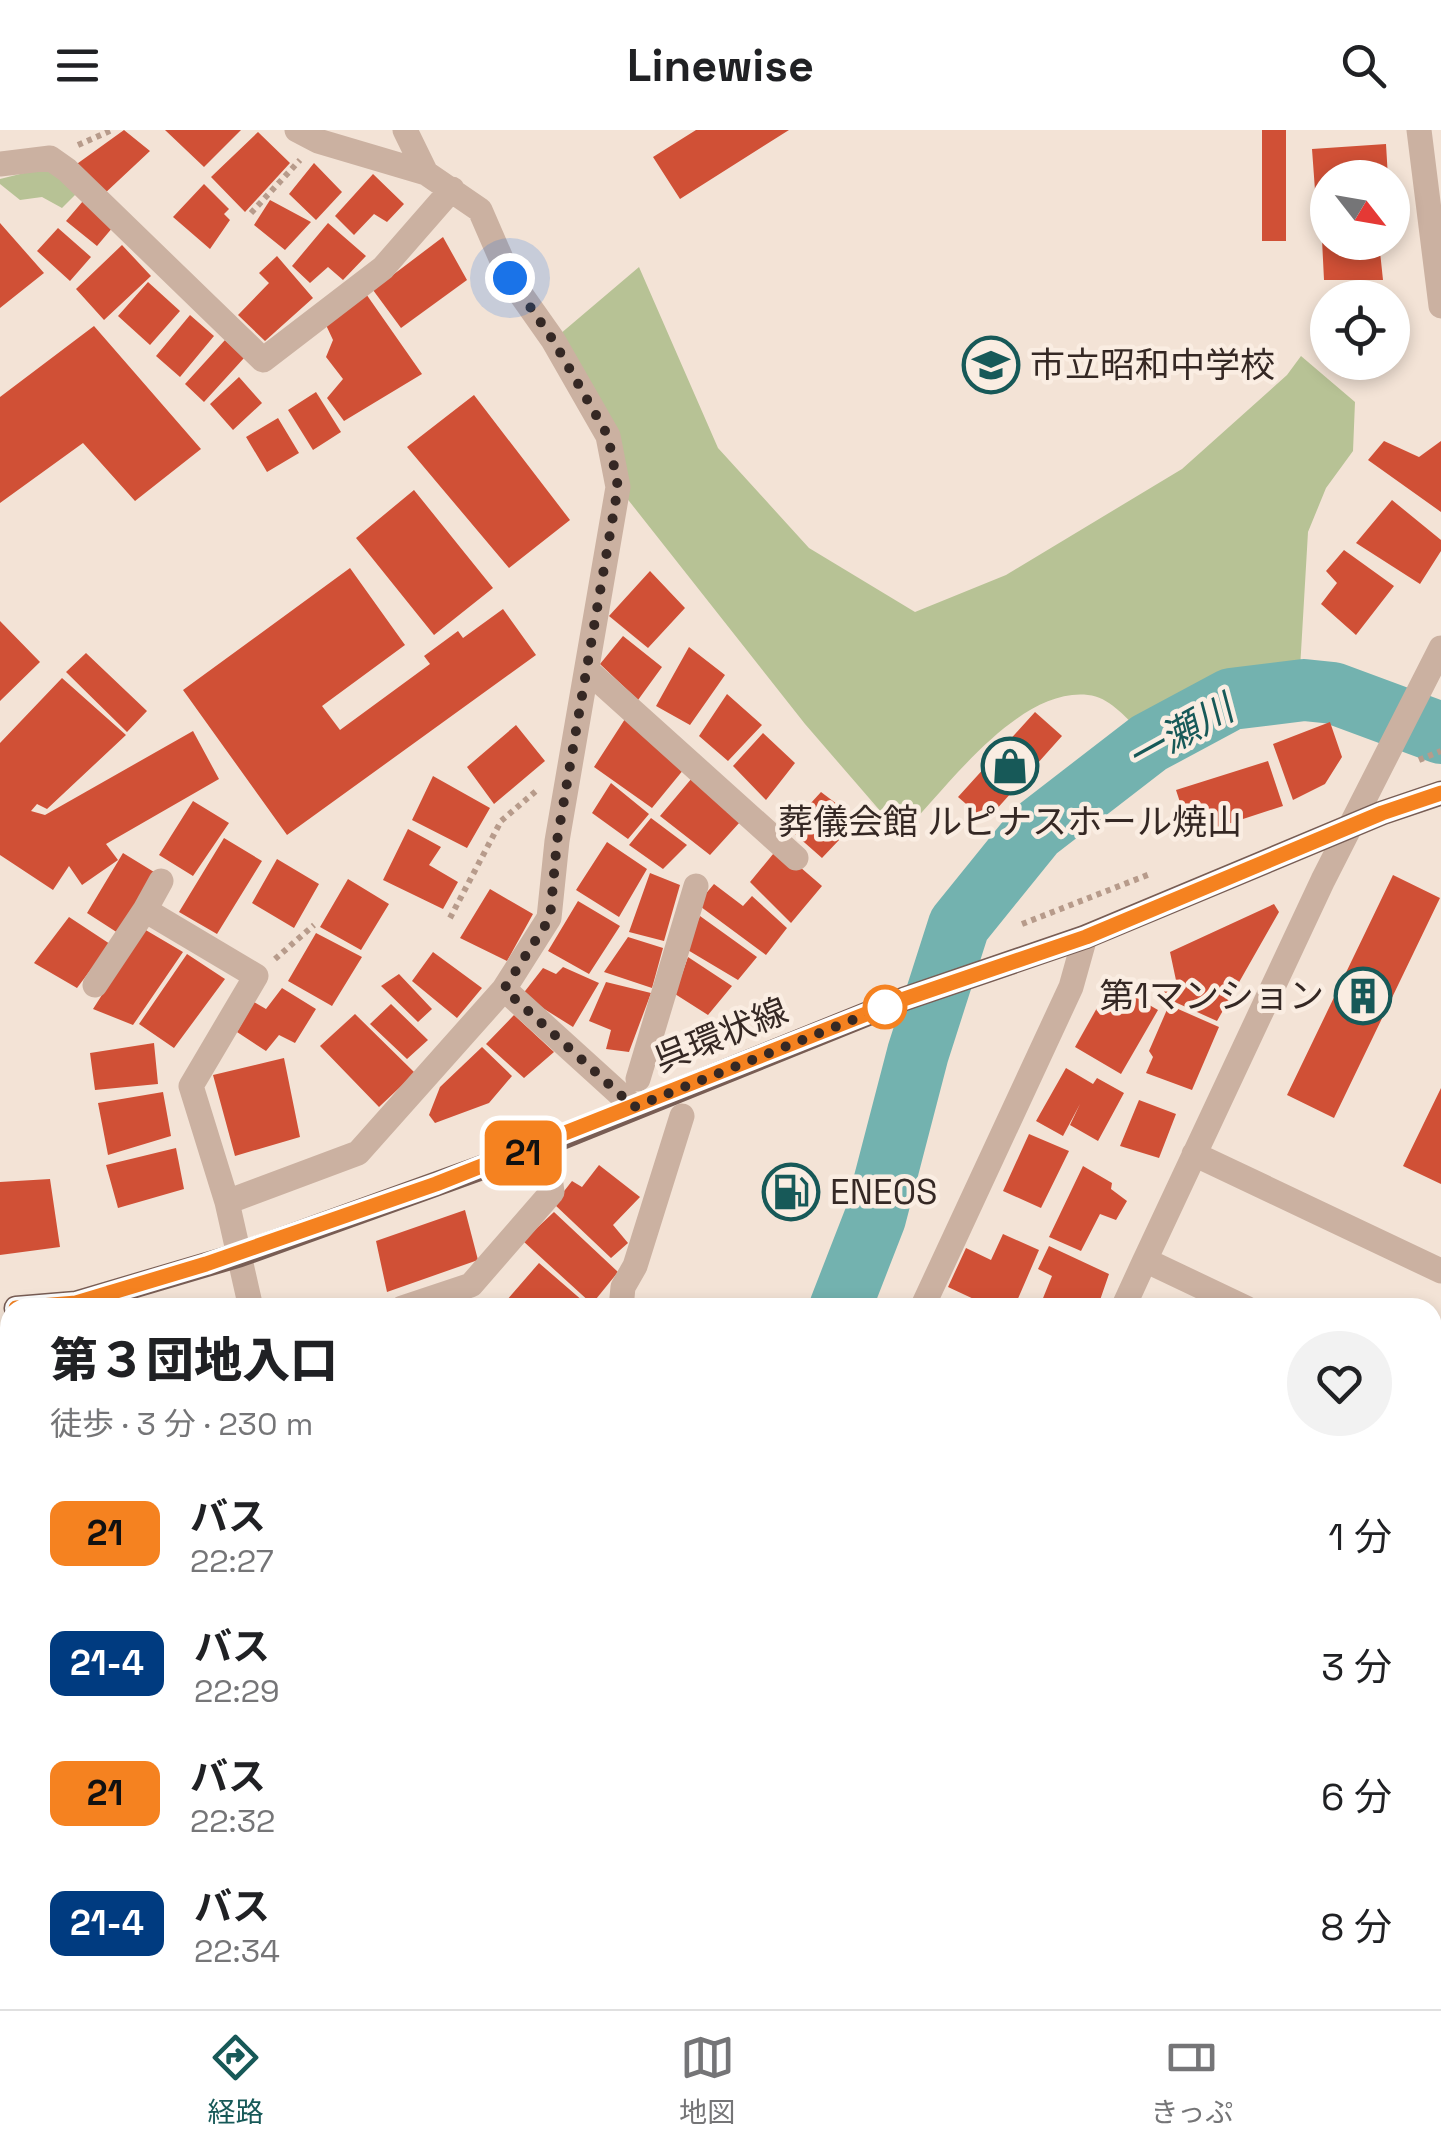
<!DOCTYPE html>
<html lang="ja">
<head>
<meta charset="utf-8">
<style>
	:root { --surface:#fff; --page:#f2f2f2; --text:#202124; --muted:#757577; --line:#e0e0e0; --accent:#175958 }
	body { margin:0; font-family:"Space Grotesk","Noto Sans JP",sans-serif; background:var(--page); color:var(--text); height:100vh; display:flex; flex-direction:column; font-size:38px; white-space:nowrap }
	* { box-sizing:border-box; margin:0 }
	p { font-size:32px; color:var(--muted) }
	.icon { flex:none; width:55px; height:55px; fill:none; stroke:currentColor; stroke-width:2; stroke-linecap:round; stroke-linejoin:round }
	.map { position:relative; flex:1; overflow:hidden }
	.panel { position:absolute; left:0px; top:1168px; width:1442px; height:712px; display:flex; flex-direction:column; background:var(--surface); border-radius:30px 30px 0 0; box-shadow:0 5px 15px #0003 }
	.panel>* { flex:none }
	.badge { padding:0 20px; border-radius:15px; font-size:35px; line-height:65px }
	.needle { width:65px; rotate:121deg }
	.controls { position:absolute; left:1310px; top:30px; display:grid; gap:20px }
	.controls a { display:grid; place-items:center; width:100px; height:100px; border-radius:50%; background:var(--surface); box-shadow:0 5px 15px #0003; font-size:50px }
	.you { position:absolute; width:50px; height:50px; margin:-25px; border:8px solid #fff; border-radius:50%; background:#1a73e8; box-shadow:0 0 0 15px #1a73e833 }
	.map>.badge { position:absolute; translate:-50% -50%; box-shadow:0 0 0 5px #fff }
	.round { display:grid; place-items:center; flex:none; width:105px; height:105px; border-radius:52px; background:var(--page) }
	.summary { display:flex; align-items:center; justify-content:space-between; height:170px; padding:0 50px }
	h1 { font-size:48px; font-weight:800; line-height:75px }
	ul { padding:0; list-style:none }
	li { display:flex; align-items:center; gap:30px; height:130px; padding:0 50px }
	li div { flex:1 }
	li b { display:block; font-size:38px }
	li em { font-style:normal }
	li .badge { min-width:110px; font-weight:700; text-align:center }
	header { display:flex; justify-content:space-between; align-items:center; height:130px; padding:0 50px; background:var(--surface); font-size:45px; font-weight:800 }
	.dock { display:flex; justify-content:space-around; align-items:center; height:140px; border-top:2px solid var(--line); background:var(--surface); font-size:28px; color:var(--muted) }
	.dock a { display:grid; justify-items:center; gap:5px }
	.dock .on { color:var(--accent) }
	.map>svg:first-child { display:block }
	.green { fill:#b7c295 }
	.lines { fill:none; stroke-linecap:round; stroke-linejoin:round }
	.stream { stroke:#73b2af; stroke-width:10 }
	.river { stroke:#73b2af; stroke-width:62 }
	.building { fill:#d05036 }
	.path { stroke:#b79b8b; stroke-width:6; stroke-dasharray:5 5; stroke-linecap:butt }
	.minor { stroke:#cbb1a1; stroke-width:25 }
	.major { stroke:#785d54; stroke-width:25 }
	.line-casing { stroke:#fff; stroke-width:22 }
	.line { stroke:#f58220; stroke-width:15 }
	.walk { stroke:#352824; stroke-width:10; stroke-dasharray:0 18 }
	.stop-dot { fill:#fff; stroke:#f58220; stroke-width:5 }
	.labels { text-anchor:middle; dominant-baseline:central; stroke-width:9; stroke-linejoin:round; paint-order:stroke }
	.poi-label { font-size:35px; fill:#352824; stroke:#faede2; text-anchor:start }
	.street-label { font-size:35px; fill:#352824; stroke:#faede2 }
	.water-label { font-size:38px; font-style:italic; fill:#175958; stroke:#faede2 }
</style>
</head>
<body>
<header><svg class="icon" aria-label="menu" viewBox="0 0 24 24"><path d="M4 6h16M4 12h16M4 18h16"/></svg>Linewise<svg class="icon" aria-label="search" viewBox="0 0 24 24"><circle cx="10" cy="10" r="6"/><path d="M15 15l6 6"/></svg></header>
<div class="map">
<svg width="1441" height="1879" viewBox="0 0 1441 1879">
	<rect width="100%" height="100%" fill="#f3e3d6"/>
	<path class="green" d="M 44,38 L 78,62 L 62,78 L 42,67 L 20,70 L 0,54 L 0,49 Z
		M 639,137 L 718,318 L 809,418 L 915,482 L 1006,445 L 1182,339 L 1287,245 L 1301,226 L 1355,272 L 1353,321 L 1326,358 L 1308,402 L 1300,539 C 1239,542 1185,561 1138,599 C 1124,586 1109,567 1088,565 C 1018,557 946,659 901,705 L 805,594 L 618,357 L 553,210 Z"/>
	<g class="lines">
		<path class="stream" d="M 0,1726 L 10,1717"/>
		<path class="river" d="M 840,1178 L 875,1088 L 918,923 L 959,795 L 1035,701 L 1149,613 L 1231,569 L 1304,560 L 1333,563 L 1441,603
			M 0,1537 L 10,1536"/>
	</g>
	<path class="building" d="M 124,0 L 150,21 L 103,65 L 74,36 Z
		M 165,0 L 241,0 L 204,37 Z
		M 696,0 L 789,0 L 680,69 L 653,27 Z
		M 1262,0 L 1286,0 L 1286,111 L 1262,111 Z
		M 258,2 L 290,33 L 245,82 L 211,47 Z
		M 1386,14 L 1388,48 L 1328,48 L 1328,73 L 1316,74 L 1312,19 Z
		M 314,33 L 342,62 L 316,90 L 289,64 Z
		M 373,44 L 404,74 L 387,92 L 374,84 L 354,105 L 335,86 Z
		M 204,54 L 229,79 L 224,84 L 230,90 L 210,119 L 173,87 Z
		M 270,70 L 311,92 L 285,120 L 254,95 Z
		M 83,71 L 113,97 L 97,116 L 66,91 Z
		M 1321,89 L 1328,89 L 1328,112 L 1379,112 L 1383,150 L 1324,150 Z
		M 0,93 L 44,143 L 0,178 Z
		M 328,93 L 366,126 L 343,150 L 328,137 L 310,153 L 292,136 Z
		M 58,98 L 91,127 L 70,151 L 37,121 Z
		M 443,107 L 467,150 L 401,198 L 373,160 Z
		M 122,115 L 151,146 L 104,190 L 76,159 Z
		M 277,126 L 313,168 L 265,211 L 238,185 L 269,153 L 259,143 Z
		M 148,152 L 180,181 L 150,215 L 118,186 Z
		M 364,161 L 422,244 L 344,291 L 327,268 L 343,249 L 326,227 L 333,210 L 326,195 Z
		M 190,185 L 214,206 L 180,247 L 156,226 Z
		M 94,196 L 201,319 L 135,371 L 83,313 L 0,373 L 0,267 Z
		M 225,210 L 244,228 L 204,272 L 185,254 Z
		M 239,247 L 262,273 L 233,300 L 210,274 Z
		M 316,262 L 341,302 L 313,320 L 288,280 Z
		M 474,265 L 570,390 L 509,438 L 407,317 Z
		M 278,288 L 299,323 L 267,342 L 246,307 Z
		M 1384,311 L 1419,327 L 1441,311 L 1441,382 L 1368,330 Z
		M 414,360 L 493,458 L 434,505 L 356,408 Z
		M 1392,370 L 1441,410 L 1441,421 L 1420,454 L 1356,413 Z
		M 1344,420 L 1394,456 L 1356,505 L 1321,474 L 1337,453 L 1326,441 Z
		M 350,438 L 405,515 L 322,576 L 340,600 L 430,534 L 424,526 L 458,501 L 463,508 L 503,479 L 536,525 L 287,705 L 183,560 Z
		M 650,441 L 685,478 L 648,518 L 609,486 Z
		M 0,491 L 40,532 L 0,571 Z
		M 623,506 L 662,537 L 638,570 L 600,534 Z
		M 689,517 L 725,545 L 690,595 L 656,576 Z
		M 86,523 L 147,581 L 127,602 L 66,542 Z
		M 62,548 L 126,605 L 47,679 L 37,674 L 31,681 L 45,685 L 193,601 L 219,649 L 106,714 L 118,730 L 82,755 L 69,736 L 53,760 L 0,725 L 0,613 Z
		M 727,564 L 762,595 L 728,631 L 699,606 Z
		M 1035,582 L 1062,606 L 986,691 L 958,667 Z
		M 625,589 L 684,639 L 652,678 L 594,637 Z
		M 1330,592 L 1342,627 L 1325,654 L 1293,670 L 1273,614 Z
		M 516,595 L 545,631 L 494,674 L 467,637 Z
		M 763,603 L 795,633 L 766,670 L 733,636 Z
		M 1268,631 L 1283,676 L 1191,706 L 1176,660 Z
		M 433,646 L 490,678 L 467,718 L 412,690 Z
		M 692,648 L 740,692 L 710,725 L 660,686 Z
		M 611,653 L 649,684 L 628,709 L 592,683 Z
		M 821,662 L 858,690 L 822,728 L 788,698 Z
		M 193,671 L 229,693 L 193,746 L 159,725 Z
		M 651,688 L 687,715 L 663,739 L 629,715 Z
		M 408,699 L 441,717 L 429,735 L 458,752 L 443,779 L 383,750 Z
		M 224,708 L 262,731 L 217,804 L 179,782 Z
		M 607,712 L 647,739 L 619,787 L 576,760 Z
		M 778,718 L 822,756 L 791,793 L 750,752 Z
		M 123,723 L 154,742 L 118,803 L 87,783 Z
		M 277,729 L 319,754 L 294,798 L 252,773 Z
		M 650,743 L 680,755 L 664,811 L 629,802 Z
		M 1393,745 L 1440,768 L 1334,988 L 1287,965 Z
		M 348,749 L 389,774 L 361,820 L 320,797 Z
		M 714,754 L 743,776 L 752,766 L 787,798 L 766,825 L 697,774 Z
		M 490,759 L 533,784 L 507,831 L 460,808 Z
		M 578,771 L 620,796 L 589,844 L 548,821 Z
		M 1274,774 L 1279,782 L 1217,891 L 1157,864 L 1177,855 L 1170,822 Z
		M 700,786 L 757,827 L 738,850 L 686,819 Z
		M 69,787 L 110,814 L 77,858 L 34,833 Z
		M 144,799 L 183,822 L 133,895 L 93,879 Z
		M 316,803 L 362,827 L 332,876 L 288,851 Z
		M 628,807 L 663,818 L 652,858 L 604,842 Z
		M 433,822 L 482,858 L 457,888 L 412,851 Z
		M 187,824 L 225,849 L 174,918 L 139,894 Z
		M 688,827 L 732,856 L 708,885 L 675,864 Z
		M 563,837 L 599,853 L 573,897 L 522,865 L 543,838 L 556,844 Z
		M 399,844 L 432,879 L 418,892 L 381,856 Z
		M 606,852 L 651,863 L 629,922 L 606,919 L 611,900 L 589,891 Z
		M 1111,853 L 1158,880 L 1121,944 L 1075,917 Z
		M 282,858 L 316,879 L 295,913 L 279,905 L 266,921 L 237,902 L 254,872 L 266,879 Z
		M 391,874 L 428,910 L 407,929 L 370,894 Z
		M 1169,875 L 1219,897 L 1192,960 L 1146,943 L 1153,927 L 1149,921 Z
		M 355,884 L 415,943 L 379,977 L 320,916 Z
		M 514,885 L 554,922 L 524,948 L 486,914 Z
		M 154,913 L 158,954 L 95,960 L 90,923 Z
		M 482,917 L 512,946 L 489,973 L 435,993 L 429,985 L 440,957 Z
		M 284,928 L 300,1007 L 235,1026 L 213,945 Z
		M 1066,938 L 1093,954 L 1097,948 L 1124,963 L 1098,1011 L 1070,995 L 1080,974 L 1063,1006 L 1036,991 Z
		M 1441,958 L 1441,1054 L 1403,1036 Z
		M 163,962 L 171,1006 L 108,1025 L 98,973 Z
		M 1139,970 L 1176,984 L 1159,1028 L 1120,1016 Z
		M 1029,1004 L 1069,1021 L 1041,1078 L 1003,1061 Z
		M 176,1018 L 184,1059 L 118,1078 L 106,1035 Z
		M 599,1035 L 640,1067 L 613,1095 L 628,1113 L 611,1128 L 554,1074 L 572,1051 L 582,1057 Z
		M 1083,1036 L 1112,1053 L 1111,1059 L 1127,1071 L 1116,1090 L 1100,1084 L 1081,1121 L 1049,1107 Z
		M 50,1049 L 60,1117 L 0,1125 L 0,1052 Z
		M 465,1080 L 478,1130 L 387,1162 L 376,1111 Z
		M 554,1082 L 618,1142 L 592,1174 L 523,1111 Z
		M 1003,1104 L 1039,1120 L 1014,1178 L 993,1178 L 948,1157 L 966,1118 L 991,1130 Z
		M 1049,1116 L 1109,1144 L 1099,1173 L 1089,1170 L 1086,1178 L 1039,1178 L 1052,1146 L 1038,1139 Z
		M 539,1133 L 591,1178 L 516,1178 L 507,1170 Z
		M 10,1232 L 10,1269 L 0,1259 L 0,1238 Z
		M 1432,1298 L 1441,1302 L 1441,1375 L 1435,1382 Z
		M 0,1380 L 10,1395 L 10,1418 L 0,1425 Z
		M 1432,1521 L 1441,1526 L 1439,1598 L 1432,1594 Z
		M 205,1870 L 252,1870 L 253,1879 L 206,1879 Z
		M 343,1870 L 379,1870 L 376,1879 L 341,1879 Z
		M 486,1870 L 533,1870 L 528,1879 L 481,1879 Z
		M 598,1870 L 651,1870 L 646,1879 L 594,1879 Z
		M 678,1870 L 738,1870 L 743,1873 L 741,1879 L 673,1879 Z
		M 825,1870 L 889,1870 L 884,1879 L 841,1879 Z
		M 907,1870 L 956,1870 L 951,1879 L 901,1879 Z
		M 1017,1870 L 1067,1870 L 1064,1879 L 1039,1879 Z
		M 1119,1870 L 1167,1870 L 1163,1879 L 1114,1879 Z
		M 1222,1870 L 1283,1870 L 1279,1879 L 1243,1879 Z
		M 1329,1870 L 1384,1870 L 1380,1879 L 1336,1879 L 1327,1874 Z"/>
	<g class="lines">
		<path class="path" d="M 78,15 L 112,0
			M 251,83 L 300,30
			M 1419,630 L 1441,621
			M 450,788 L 501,691 L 536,661
			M 1022,794 L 1150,744
			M 275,829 L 314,795"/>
		<path class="minor" d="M 405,0 L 426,43
			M 1419,0 L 1441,176
			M 0,34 L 50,28 L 67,40 L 263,230 L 383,138 L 452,59
			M 587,540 L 796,728
			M 145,780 L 161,751
			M 95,855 L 145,780 L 256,846 L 191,956 L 227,1072 L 251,1178
			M 504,859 L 634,977
			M 638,949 L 696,756
			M 1194,1024 L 1441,1141
			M 227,1072 L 358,1023 L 504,859 L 549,788 L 557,711 L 618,357 L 608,306 L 553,210 L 510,149 L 480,80 L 426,43 L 318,11 L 297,0
			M 402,1178 L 471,1155 L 552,1062 L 548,1033 L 536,1018
			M 621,1178 L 623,1157 L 635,1136 L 682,986
			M 922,1178 L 1071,857 L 1085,807
			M 1123,1178 L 1145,1130
			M 1246,1178 L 1145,1130 L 1323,750 L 1441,518
			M 1432,1265 L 1441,1269
			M 0,1345 L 10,1342
			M 1432,1499 L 1441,1503
			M 1432,1841 L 1441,1823
			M 774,1870 L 793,1879
			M 335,1879 L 338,1870
			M 582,1879 L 586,1870
			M 996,1879 L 1001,1870
			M 1205,1879 L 1209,1870
			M 1415,1879 L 1419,1870"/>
		<path class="major" d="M 16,1178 L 76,1173 L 239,1125 L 536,1018 L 904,869 L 1085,807 L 1382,683 L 1441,663"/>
	</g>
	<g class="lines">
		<g class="line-casing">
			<path id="line" d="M 16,1178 L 76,1173 L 206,1134 L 436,1054 L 904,869 L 1086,807 L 1382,683 L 1441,663"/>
		</g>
		<use href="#line" class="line"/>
		<path class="walk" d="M 510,148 L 553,210 L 608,306 L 618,357 L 557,711 L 550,788 L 504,859 L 634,977 L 885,877"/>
	</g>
	<defs>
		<g id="school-ring" transform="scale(2.875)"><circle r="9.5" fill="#faede2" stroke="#175958" stroke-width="1.5"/><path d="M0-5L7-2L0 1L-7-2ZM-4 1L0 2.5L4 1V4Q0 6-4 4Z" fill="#175958"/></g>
		<g id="shop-ring" transform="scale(2.875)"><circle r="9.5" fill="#faede2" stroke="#175958" stroke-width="1.5"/><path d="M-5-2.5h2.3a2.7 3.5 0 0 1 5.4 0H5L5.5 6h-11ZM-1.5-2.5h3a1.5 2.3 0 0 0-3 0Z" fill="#175958"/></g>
		<g id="building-ring" transform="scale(2.875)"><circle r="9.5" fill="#faede2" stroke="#175958" stroke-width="1.5"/><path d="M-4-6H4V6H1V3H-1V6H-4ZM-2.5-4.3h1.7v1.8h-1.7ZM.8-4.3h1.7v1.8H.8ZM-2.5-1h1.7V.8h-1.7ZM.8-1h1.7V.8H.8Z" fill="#175958"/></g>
		<g id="fuel-ring" transform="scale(2.875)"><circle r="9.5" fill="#faede2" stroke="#175958" stroke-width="1.5"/><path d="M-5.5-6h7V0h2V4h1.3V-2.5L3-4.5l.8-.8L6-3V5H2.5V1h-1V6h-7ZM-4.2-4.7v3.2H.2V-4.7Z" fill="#175958"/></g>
	</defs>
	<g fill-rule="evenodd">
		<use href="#school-ring" x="991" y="235"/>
		<use href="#shop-ring" x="1010" y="636"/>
		<use href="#building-ring" x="1363" y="866"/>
		<use href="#fuel-ring" x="791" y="1062"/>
	</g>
	<circle class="stop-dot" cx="885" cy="877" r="20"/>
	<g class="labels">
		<g class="poi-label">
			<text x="1030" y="235">市立昭和中学校</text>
			<text x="1010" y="692" text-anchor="middle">葬儀会館 ルピナスホール焼山</text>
			<text x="1324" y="866" text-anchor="end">第1マンション</text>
			<text x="830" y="1062">ENEOS</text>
		</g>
		<g class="street-label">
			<text transform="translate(721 905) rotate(-22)">呉環状線</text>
		</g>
		<g class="water-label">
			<text transform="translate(1180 603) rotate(-29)">一瀬川</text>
		</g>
	</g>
</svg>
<div class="controls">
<a><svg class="needle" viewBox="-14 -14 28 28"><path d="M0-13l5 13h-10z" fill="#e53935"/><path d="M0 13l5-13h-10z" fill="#757577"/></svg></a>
<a><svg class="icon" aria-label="locate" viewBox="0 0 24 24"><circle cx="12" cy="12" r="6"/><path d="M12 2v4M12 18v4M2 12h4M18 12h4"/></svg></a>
</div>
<div class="you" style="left:510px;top:148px"></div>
<b class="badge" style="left:523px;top:1023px;background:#f58220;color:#111">21</b>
<section class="panel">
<div class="summary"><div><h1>第３団地入口</h1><p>徒歩 · 3 分 · 230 m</p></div><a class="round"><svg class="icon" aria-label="heart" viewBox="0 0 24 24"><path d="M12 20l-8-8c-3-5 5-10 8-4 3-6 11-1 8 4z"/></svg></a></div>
<ul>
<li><span class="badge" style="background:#f58220;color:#111">21</span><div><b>バス</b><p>22:27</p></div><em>1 分</em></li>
<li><span class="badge" style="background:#003b80;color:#fff">21-4</span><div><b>バス</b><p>22:29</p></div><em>3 分</em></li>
<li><span class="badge" style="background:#f58220;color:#111">21</span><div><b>バス</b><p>22:32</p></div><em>6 分</em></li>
<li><span class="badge" style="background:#003b80;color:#fff">21-4</span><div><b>バス</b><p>22:34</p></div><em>8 分</em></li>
</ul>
</section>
</div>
<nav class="dock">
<a class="on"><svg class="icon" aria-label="directions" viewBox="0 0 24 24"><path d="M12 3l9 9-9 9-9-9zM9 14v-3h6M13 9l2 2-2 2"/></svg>経路</a>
<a><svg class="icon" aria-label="map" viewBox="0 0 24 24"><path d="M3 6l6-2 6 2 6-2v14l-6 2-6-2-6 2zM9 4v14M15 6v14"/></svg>地図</a>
<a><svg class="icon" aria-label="tickets" viewBox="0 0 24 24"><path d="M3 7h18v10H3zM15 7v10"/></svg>きっぷ</a>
</nav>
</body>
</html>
